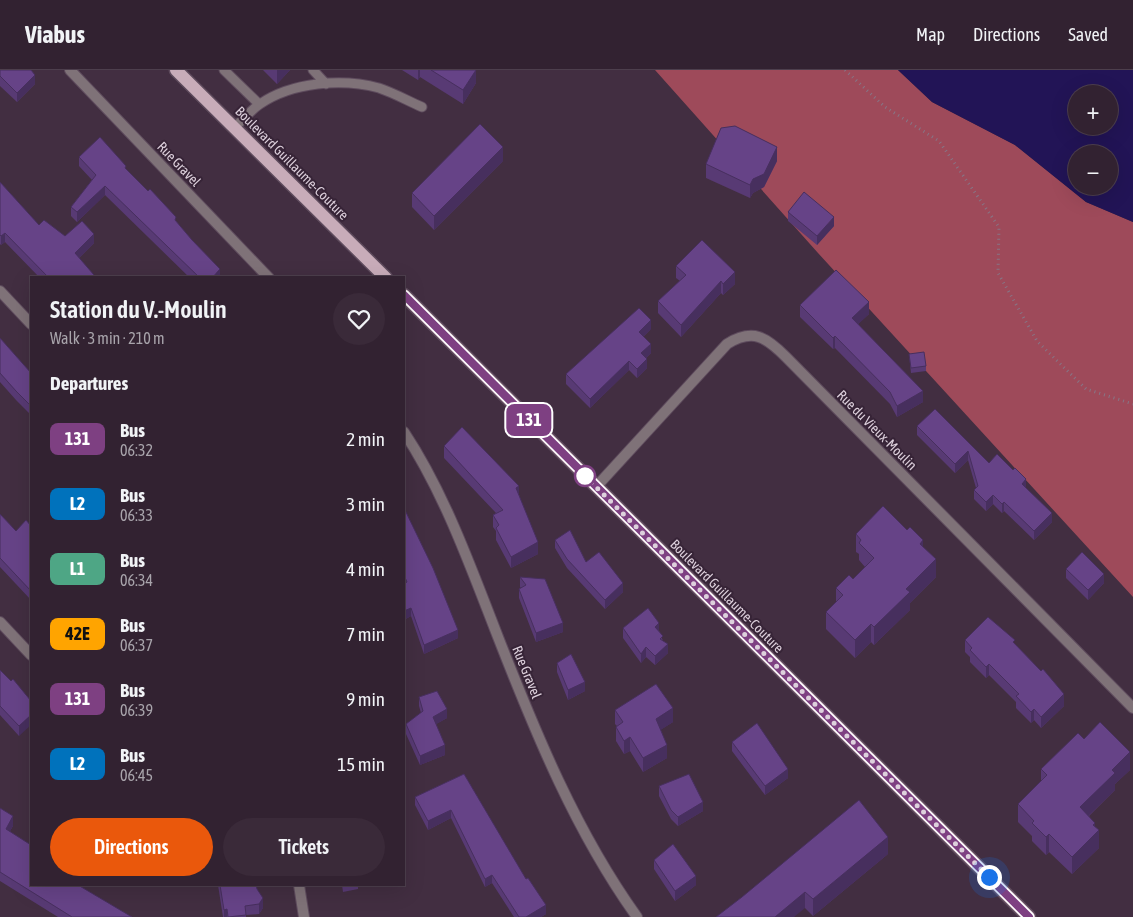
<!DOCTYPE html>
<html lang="en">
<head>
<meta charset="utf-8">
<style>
	:root { --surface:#322231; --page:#3a2a39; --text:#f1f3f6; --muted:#a8a4ab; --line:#4d3f4d; --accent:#ea580c }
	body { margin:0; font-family:"Asap Condensed",sans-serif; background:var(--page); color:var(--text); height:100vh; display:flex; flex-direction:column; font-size:19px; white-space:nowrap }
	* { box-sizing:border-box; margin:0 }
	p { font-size:16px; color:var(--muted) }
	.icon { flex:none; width:28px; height:28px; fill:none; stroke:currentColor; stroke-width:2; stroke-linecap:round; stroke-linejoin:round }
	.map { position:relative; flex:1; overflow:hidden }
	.drawer { position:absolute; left:30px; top:206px; width:375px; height:610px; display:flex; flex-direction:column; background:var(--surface); border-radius:0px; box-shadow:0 5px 20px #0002,0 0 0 1px var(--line) }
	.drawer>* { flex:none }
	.badge { padding:0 10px; border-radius:8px; font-size:18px; line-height:32px }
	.buttons { position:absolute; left:1068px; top:15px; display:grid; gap:10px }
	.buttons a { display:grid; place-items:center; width:50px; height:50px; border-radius:50%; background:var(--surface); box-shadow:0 5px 20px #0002,0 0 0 1px var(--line); font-size:25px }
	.you { position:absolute; width:25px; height:25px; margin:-12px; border:4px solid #fff; border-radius:50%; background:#1a73e8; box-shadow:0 0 0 8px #1a73e833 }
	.map>.badge { position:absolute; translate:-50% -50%; box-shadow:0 0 0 2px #fff }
	h2 { padding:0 20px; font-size:19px; line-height:45px }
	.round { display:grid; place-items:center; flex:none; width:52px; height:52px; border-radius:26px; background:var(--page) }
	.overview { display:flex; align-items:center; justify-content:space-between; height:85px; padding:0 20px }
	h1 { font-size:24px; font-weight:600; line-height:38px }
	.action { display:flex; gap:10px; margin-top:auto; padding:10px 20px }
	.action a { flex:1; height:58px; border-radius:30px; background:var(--accent); color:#fff; font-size:20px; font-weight:600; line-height:58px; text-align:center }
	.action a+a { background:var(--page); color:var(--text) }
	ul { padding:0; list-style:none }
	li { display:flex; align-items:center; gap:15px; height:65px; padding:0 20px }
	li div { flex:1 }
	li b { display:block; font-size:19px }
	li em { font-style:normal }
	li .badge { min-width:55px; font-weight:700; text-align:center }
	header { display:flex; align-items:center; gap:30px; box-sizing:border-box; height:70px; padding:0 25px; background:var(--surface); border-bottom:1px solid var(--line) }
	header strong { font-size:24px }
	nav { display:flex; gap:28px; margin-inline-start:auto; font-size:18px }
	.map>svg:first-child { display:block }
	.forest { fill:#9e4a5a }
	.water { fill:#221456; fill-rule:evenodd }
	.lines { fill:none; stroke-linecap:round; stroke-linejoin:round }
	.lane-casing { stroke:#5e4b5d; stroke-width:11 }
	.street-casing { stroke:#5e4b5d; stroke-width:12 }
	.primary-casing { stroke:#5e4b5d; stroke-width:15 }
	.path { stroke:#877686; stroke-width:3; stroke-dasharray:1 4; stroke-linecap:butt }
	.lane { stroke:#7f7278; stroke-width:9 }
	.street { stroke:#7f7278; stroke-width:10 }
	.primary { stroke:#c8acb9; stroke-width:12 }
	.wall { fill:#583a74 }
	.shaded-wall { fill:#472f5e }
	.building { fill:#664387; stroke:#472f5e }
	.line-casing { stroke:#fff; stroke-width:11 }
	.line { stroke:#7e4082; stroke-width:8 }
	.walk { stroke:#ddd0dc; stroke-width:5; stroke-dasharray:0 9 }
	.stop-dot { fill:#fff; stroke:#7e4082; stroke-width:2.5 }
	.labels { text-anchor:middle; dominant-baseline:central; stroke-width:4; stroke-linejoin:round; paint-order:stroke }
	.street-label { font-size:14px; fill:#ddd0dc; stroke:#372437 }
</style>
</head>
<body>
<header>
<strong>Viabus</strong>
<nav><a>Map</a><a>Directions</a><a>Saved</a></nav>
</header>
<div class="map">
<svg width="1133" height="847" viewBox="0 0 1133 847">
	<rect width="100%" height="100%" fill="#422e41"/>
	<path class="forest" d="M 655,0 L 898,0 L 932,32 L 1015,75 L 1086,132 L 1133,152 L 1133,527 L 818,183 Z"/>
	<path class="water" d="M 898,0 L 1133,0 L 1133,152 L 1086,132 L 1015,75 L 932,32 ZM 1076,24 L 1109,24 L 1109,56 L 1076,56 ZM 1076,84 L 1109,84 L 1109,116 L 1076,116 Z"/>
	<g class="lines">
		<g class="lane-casing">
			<path id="lane" d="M 224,0 L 259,34
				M 313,0 L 326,14
				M 234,58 C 243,50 251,40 260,34 C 292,12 342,8 379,18 C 394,23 408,31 422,37"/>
		</g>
		<g class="street-casing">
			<path id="street" d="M 70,0 L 269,208
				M 0,221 L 31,254
				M 404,362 C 445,424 471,498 498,567 C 536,664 576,762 637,847
				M 596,417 L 727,274 C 753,258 766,267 786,287 L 1133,638
				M 0,552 L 31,585
				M 299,815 L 304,847"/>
		</g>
		<g class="primary-casing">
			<path id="primary" d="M 176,0 L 386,208
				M 404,225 L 1029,847"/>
		</g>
		<path class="path" d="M 845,0 L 885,37 L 939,71 L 999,157 L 998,203 L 1037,271 L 1086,319 L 1133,334"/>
		<use href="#lane" class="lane"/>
		<use href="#street" class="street"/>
		<use href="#primary" class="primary"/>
	</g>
	<path class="wall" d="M 0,0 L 35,14 L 17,32 L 0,16 Z
		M 263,0 L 290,0 L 277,14 Z
		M 402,0 L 476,0 L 476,13 L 463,34 L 420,7 L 418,10 Z
		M 79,87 L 126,100 L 176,151 L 220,208 L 190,208 L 105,125 L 77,152 L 71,146 L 71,137 L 92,110 L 79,96 Z
		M 503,91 L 434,160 L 412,137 L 412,123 Z
		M 777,91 L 764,117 L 753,123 L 750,128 L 706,108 L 706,94 Z
		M 0,112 L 39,155 L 65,166 L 94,173 L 79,188 L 94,208 L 40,208 L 5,172 L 1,175 L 0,174 Z
		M 788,142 L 834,156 L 817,175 L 788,151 Z
		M 676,196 L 735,214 L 723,225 L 721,223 L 681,267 L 658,243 L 658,231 L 680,211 L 676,208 Z
		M 800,235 L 869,244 L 858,254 L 923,332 L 897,347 L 890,334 L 835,278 L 833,279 L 800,247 Z
		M 651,259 L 643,267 L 651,283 L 646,288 L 647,298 L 637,308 L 629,300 L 590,338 L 566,314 L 566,304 Z
		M 0,268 L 31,303 L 31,345 L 16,330 L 0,312 Z
		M 909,284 L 926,296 L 926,301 L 911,303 Z
		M 917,356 L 989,393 L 1026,418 L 1052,452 L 1034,470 L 1004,441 L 1002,443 L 993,434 L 986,441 L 974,429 L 974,420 L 976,418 L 968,390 L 955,403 L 917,365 Z
		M 444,376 L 519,425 L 538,484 L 511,498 L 496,470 L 496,461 L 493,457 L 493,445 L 496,443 L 444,388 Z
		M 404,438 L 458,568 L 424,584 L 411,546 L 404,550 Z
		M 0,444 L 16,461 L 31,456 L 31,530 L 0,497 Z
		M 856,464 L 923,477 L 936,507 L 910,533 L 910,540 L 874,575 L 871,572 L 855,588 L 826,559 L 826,542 L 836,532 L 836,518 L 853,509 L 865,497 L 859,490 L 859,484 L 856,482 Z
		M 555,470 L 586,492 L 623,522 L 605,539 L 567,498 L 555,478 Z
		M 1066,499 L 1104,513 L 1088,530 L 1066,508 Z
		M 520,507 L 563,562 L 536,572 L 519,528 L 519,519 L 521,518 L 520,517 Z
		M 623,558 L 659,561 L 668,583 L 655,595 L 646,587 L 641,593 L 623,568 Z
		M 965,570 L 1015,574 L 1064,636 L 1041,658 L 1034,650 L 1031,653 L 1016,638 L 1016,632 L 989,605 L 986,608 L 970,592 L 970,587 L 965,582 Z
		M 557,593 L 585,621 L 568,630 L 557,602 Z
		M 0,600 L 31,631 L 19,666 L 0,645 Z
		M 419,627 L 447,648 L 436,654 L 445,685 L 420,695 L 406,664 L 406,654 L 421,643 L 419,636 Z
		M 615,640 L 673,652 L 660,660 L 667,688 L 643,702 L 630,681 L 624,684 L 616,671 L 616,657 L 617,656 L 615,654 Z
		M 1084,669 L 1130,700 L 1115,714 L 1115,720 L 1089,746 L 1095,757 L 1099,778 L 1072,804 L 1049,782 L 1046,785 L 1032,771 L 1032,766 L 1018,752 L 1018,734 L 1041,711 L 1041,699 Z
		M 732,672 L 788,708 L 765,725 L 732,681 Z
		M 464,704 L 546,844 L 541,847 L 514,847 L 492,813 L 485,817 L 451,748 L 428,760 L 415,735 L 415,727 Z
		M 659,716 L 703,741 L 678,756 L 671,749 L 659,726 Z
		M 0,738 L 13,756 L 10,761 L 31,815 L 132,847 L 58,847 L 0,811 Z
		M 888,784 L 813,846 L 805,838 L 716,847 Z
		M 654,790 L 696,815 L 675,831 L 654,799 Z
		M 218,815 L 256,815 L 263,838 L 259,844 L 246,845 L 246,847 L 223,847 Z
		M 342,815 L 358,815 L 358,819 L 343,822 Z"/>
	<path class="shaded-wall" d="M 277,0 L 290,0 L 277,14 Z
		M 418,0 L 420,0 L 420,7 L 418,10 Z
		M 476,0 L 476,13 L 463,34 L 463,20 Z
		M 35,5 L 35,14 L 17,32 L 17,23 Z
		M 503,77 L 503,91 L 434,160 L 434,146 Z
		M 777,77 L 777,91 L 764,117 L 753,123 L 750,128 L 750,115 L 753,109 Z
		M 105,116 L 105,125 L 77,152 L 77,142 Z
		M 834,147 L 834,156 L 817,175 L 817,166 Z
		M 5,163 L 5,172 L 1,175 L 1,166 Z
		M 94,164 L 94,173 L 75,192 L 75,183 Z
		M 220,199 L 220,208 L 212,208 Z
		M 735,202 L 735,214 L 723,225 L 723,214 Z
		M 721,211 L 721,223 L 681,267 L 681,255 Z
		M 869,232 L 869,244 L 852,260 L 852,248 Z
		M 651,250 L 651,259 L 639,271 L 639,262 Z
		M 835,266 L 835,278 L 833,279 L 833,268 Z
		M 651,274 L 651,283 L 641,293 L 641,283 Z
		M 647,289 L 647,298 L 637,308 L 637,299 Z
		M 629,291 L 629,300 L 590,338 L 590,329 Z
		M 923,321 L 923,332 L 897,347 L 897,336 Z
		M 968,381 L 968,390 L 955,403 L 955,394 Z
		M 1026,409 L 1026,418 L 1022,414 Z
		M 519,416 L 519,427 L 516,418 Z
		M 993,425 L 993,434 L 986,441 L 986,432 Z
		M 1004,432 L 1004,441 L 1002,443 L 1002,434 Z
		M 1052,443 L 1052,452 L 1034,470 L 1034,461 Z
		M 923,470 L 923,488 L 920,474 Z
		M 538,472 L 538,484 L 511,498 L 511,487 Z
		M 936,489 L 936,507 L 910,533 L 910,540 L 874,575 L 874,557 L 906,519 Z
		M 1104,504 L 1104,513 L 1088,530 L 1088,520 Z
		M 623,513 L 623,522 L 605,539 L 605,530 Z
		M 411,538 L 411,546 L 404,550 L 404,541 Z
		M 563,553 L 563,562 L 536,572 L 536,563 Z
		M 659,553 L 659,562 L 655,557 Z
		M 871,554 L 871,572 L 855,588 L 855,570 Z
		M 458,560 L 458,568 L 424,584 L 424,575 Z
		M 668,574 L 668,583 L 655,595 L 655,586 Z
		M 646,577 L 646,587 L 641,593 L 641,584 Z
		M 989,594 L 989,605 L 986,608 L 986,597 Z
		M 585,612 L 585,621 L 568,630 L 568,620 Z
		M 1064,624 L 1064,636 L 1041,658 L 1041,647 Z
		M 673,638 L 673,652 L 656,663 L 656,649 Z
		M 447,639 L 447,648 L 433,656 L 433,647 Z
		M 1034,639 L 1034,650 L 1031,653 L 1031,642 Z
		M 31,645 L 31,655 L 19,666 L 19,656 Z
		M 630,667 L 630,681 L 624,684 L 624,671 Z
		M 445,675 L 445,685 L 420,695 L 420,686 Z
		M 667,675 L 667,688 L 643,702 L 643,688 Z
		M 1130,682 L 1130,700 L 1115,714 L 1115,720 L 1080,754 L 1080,737 L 1112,700 Z
		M 788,699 L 788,708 L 765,725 L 765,716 Z
		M 703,732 L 703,741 L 678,756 L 678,747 Z
		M 451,740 L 451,748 L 428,760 L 428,751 Z
		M 13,746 L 13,756 L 6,768 L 6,759 Z
		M 1095,753 L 1095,763 L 1099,760 L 1099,778 L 1072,804 L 1072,787 Z
		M 1049,764 L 1049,782 L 1046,785 L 1046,767 Z
		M 888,767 L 888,784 L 813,846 L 813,829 Z
		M 492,805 L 492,813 L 485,817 L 485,809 Z
		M 696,806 L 696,815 L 675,831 L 675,821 Z
		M 805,822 L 805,838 L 794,847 L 775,847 Z
		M 263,828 L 263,838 L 259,844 L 259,834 Z
		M 546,835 L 546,844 L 541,847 L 526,847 Z
		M 227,839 L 227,847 L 224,847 L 224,840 Z"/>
	<path class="building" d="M 0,0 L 31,0 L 35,5 L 17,23 L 0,6 Z
		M 431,0 L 476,0 L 463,20 Z
		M 480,54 L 503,77 L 434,146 L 412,123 Z
		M 735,56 L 777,77 L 764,104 L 753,109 L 750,115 L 706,94 L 721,58 Z
		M 100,67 L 126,96 L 125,98 L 148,121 L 150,119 L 176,147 L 175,150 L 192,170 L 220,199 L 212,208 L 200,208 L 105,116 L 77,142 L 71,137 L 96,105 L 79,87 Z
		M 0,112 L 39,155 L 44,150 L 65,166 L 82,151 L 94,164 L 75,183 L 94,205 L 92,208 L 49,208 L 5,163 L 1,166 L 0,165 Z
		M 804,122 L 834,147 L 817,166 L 788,142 Z
		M 702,170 L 735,202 L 723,214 L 721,211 L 681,255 L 658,231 L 686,205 L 676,196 Z
		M 836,200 L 869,232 L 852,248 L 923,321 L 897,336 L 890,322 L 835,266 L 833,268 L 800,235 Z
		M 639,238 L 651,250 L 639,262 L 651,274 L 641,283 L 647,289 L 637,299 L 629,291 L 590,329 L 566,304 Z
		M 0,268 L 31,303 L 31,336 L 16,321 L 0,303 Z
		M 924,282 L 926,296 L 911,298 L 909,284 Z
		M 935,339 L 989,393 L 997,384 L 1013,400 L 1015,398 L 1026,409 L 1022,414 L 1052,443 L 1034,461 L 1004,432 L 1002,434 L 993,425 L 986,432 L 974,420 L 978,416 L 968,381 L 955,394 L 917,356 Z
		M 462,357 L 519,416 L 516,418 L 538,472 L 511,487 L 496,458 L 499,455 L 493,445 L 503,440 L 444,376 Z
		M 883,436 L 907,460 L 910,457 L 923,470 L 920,474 L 936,489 L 906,519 L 910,522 L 874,557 L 871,554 L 855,570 L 826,542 L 843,525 L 836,518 L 849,505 L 853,509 L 874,488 L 859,473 L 861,470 L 856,464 Z
		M 404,438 L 433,498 L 458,560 L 424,575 L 411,538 L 404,541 L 404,514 L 407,512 L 404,505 Z
		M 0,444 L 16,461 L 26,450 L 31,456 L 31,470 L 30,471 L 31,473 L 31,521 L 0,488 Z
		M 570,460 L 586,492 L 599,482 L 623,513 L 605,530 L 567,489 L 555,470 Z
		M 1082,482 L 1104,504 L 1088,520 L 1066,499 Z
		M 520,507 L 545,509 L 563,553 L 536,563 L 519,519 L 526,515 Z
		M 648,538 L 659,553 L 655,557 L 663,566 L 660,569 L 668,574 L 655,586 L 646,577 L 641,584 L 623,558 Z
		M 988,547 L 1015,570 L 1013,572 L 1041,601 L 1043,599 L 1064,624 L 1041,647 L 1034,639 L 1031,642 L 1016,626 L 1019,624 L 989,594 L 986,597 L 970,580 L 972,578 L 965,570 Z
		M 571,584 L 585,612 L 568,620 L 557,593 Z
		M 0,600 L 11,611 L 13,609 L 31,631 L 31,645 L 19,656 L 0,636 Z
		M 656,614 L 673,638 L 656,649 L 667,675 L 643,688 L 630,667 L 624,671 L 616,657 L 623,652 L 615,640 Z
		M 437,621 L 447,639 L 433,647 L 445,675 L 420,686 L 406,654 L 423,641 L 419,627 Z
		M 1100,652 L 1130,682 L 1112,700 L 1115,703 L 1080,737 L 1095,753 L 1093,755 L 1099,760 L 1072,787 L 1049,764 L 1046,767 L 1032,753 L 1034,751 L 1018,734 L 1047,705 L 1041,699 L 1078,663 L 1084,669 Z
		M 757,653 L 788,699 L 765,716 L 732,672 Z
		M 464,704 L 526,809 L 528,808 L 546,835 L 526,847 L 519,847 L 492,805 L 485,809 L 451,740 L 428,751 L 415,727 Z
		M 689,704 L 703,732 L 678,747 L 671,740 L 659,716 Z
		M 859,730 L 888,767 L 813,829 L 805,822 L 775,847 L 716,847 L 742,827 Z
		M 0,738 L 13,746 L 6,759 L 31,775 L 31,815 L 78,815 L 132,847 L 72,847 L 0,802 Z
		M 673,774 L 696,806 L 675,821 L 654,790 Z
		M 220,815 L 256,815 L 257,819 L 263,828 L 259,834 L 245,836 L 246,845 L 228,847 L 227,839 L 224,840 Z"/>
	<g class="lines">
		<g class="line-casing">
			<path id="line" d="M 404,225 L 1029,847"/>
		</g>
		<use href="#line" class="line"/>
		<path class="walk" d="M 585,406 L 989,807"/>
	</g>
	<circle class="stop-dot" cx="585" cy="406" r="10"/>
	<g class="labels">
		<g class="street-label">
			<text transform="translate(292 93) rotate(45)">Boulevard Guillaume-Couture</text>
			<text transform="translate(179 94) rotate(46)">Rue Gravel</text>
			<text transform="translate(877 360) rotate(45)">Rue du Vieux-Moulin</text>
			<text transform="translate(727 526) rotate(45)">Boulevard Guillaume-Couture</text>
			<text transform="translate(527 602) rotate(68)">Rue Gravel</text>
		</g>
	</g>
</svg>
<div class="buttons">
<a>+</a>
<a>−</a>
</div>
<div class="you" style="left:989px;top:807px"></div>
<b class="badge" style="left:529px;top:350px;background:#7e4082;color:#fff">131</b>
<section class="drawer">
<div class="overview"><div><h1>Station du V.-Moulin</h1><p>Walk · 3 min · 210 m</p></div><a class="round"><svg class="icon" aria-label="heart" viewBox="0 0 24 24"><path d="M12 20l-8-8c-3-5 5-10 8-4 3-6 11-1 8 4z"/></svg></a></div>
<h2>Departures</h2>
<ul>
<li><span class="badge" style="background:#7e4082;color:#fff">131</span><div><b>Bus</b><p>06:32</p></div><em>2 min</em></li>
<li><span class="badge" style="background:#0072bc;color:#fff">L2</span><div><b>Bus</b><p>06:33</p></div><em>3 min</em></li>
<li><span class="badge" style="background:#4ea685;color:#fff">L1</span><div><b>Bus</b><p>06:34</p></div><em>4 min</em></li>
<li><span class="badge" style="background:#ffa400;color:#111">42E</span><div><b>Bus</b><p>06:37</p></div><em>7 min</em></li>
<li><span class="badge" style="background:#7e4082;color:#fff">131</span><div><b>Bus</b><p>06:39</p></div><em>9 min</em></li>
<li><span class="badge" style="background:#0072bc;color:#fff">L2</span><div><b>Bus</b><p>06:45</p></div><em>15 min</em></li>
</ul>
<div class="action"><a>Directions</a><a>Tickets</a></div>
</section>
</div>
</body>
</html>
